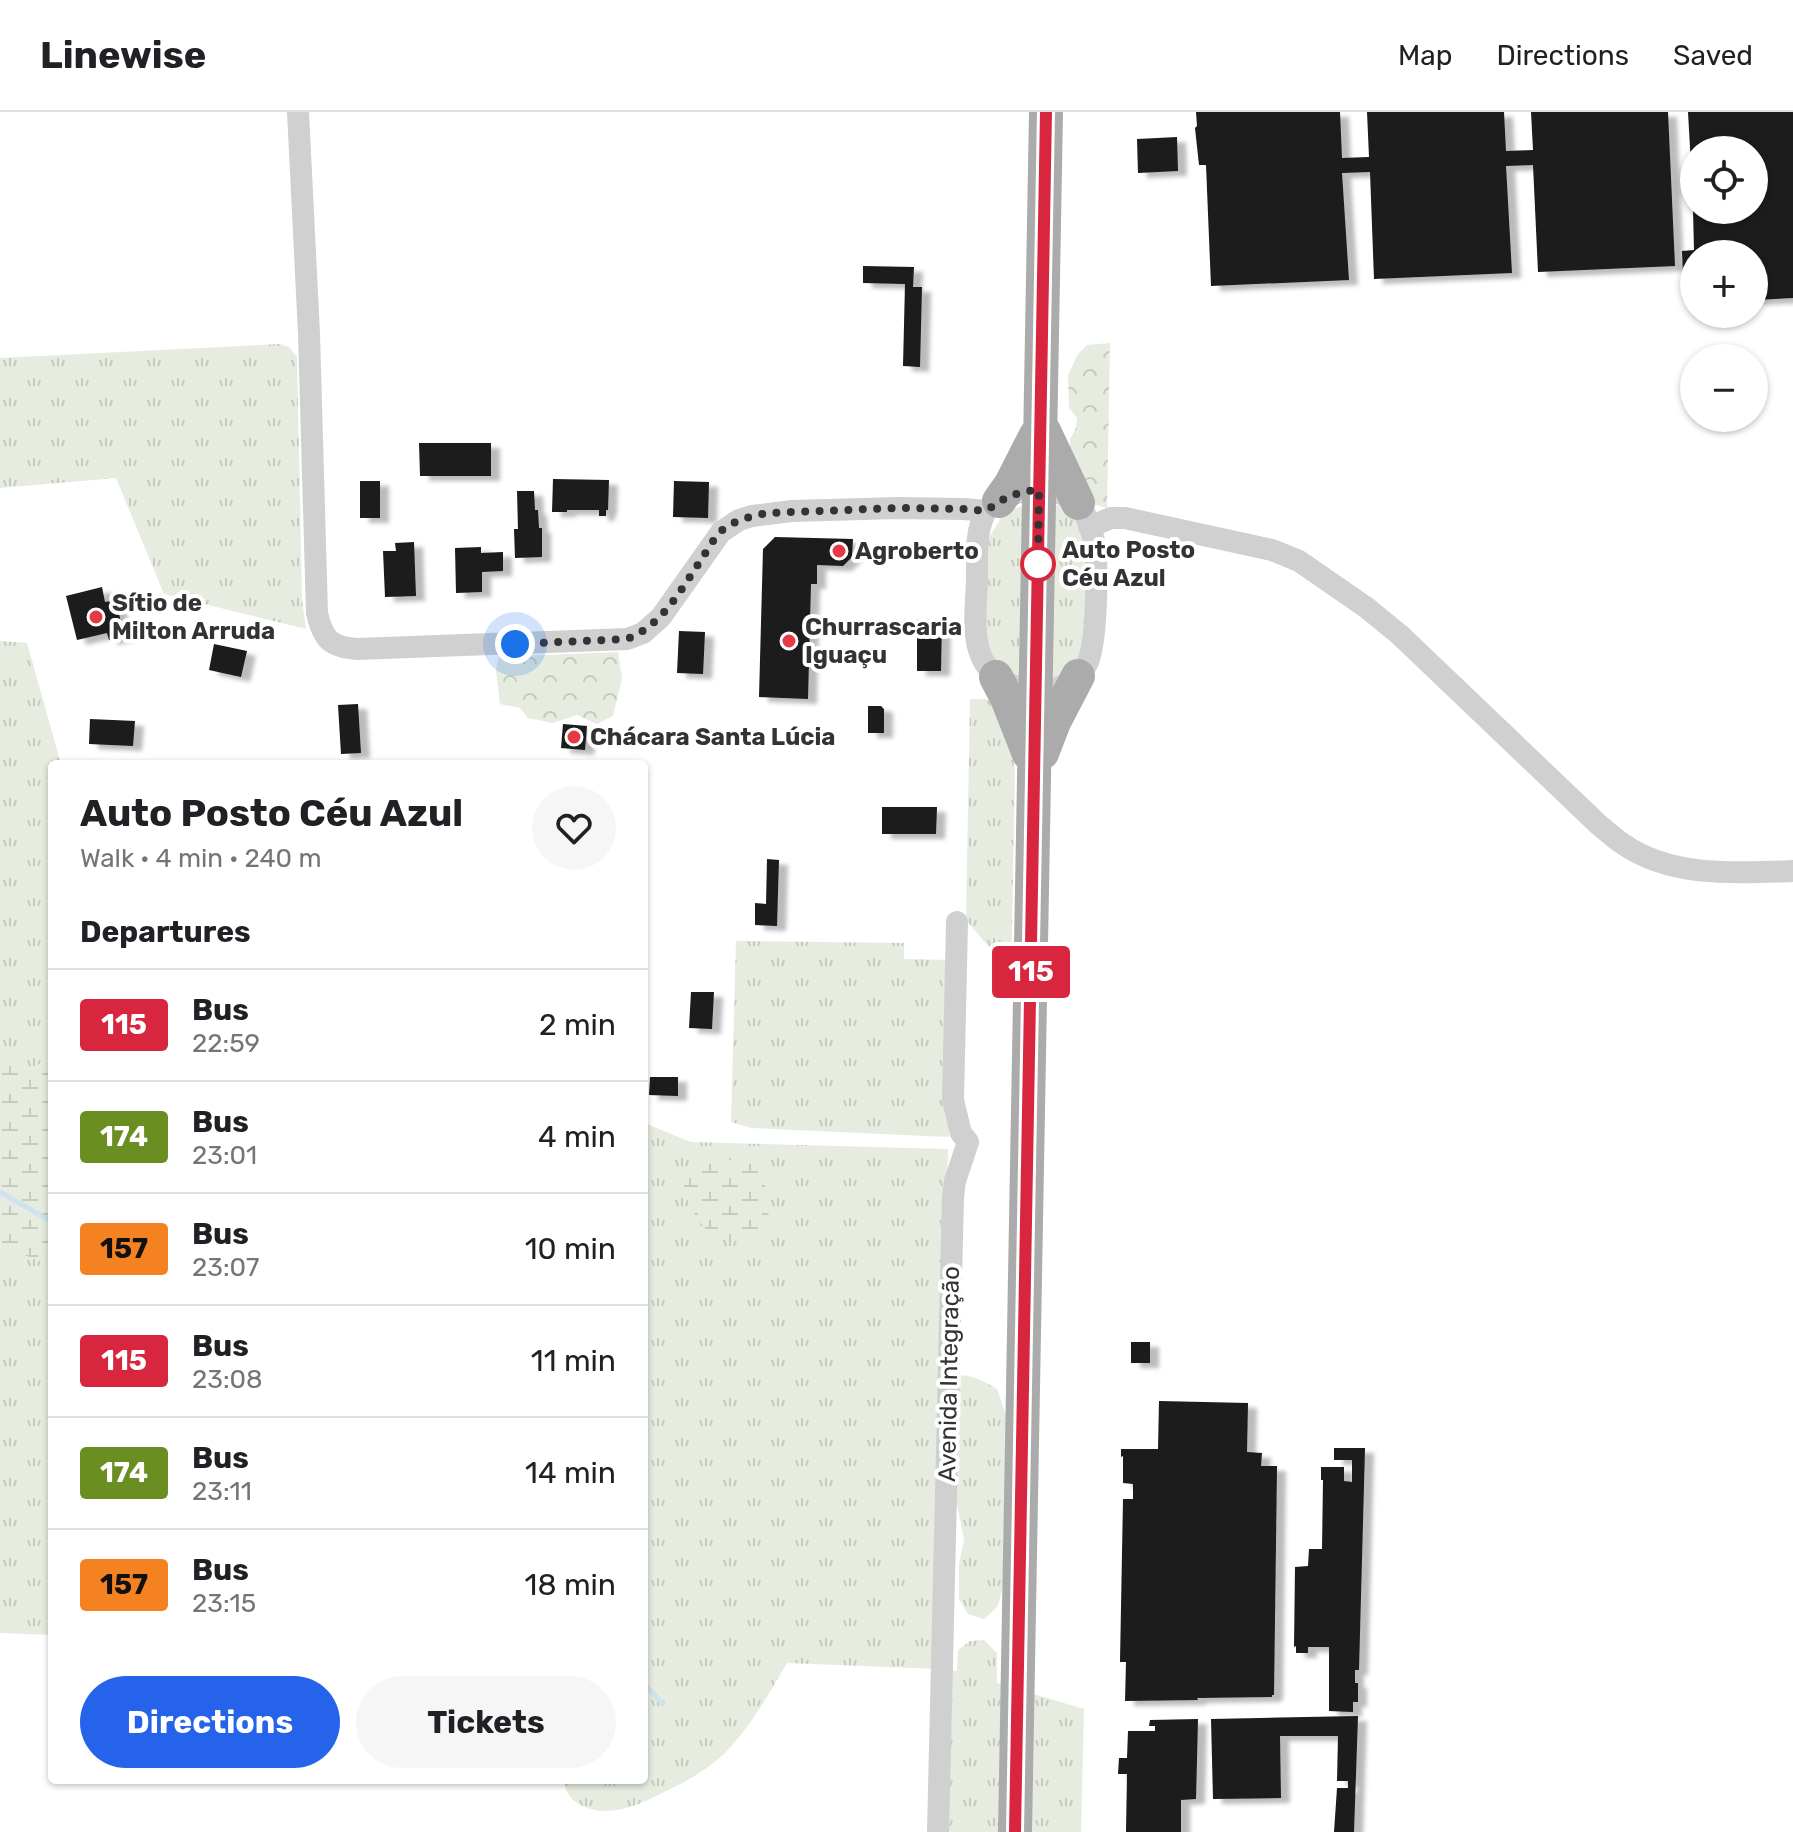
<!DOCTYPE html>
<html lang="en">
<head>
<meta charset="utf-8">
<style>
	:root { --surface:#fff; --page:#f6f6f6; --text:#202124; --muted:#757577; --line:#e0e0e0; --accent:#2563eb }
	body { margin:0; font-family:Rubik,sans-serif; background:var(--page); color:var(--text); height:100vh; display:flex; flex-direction:column; font-size:30px; white-space:nowrap }
	* { box-sizing:border-box; margin:0 }
	p { font-size:26px; color:var(--muted) }
	.icon { flex:none; width:44px; height:44px; fill:none; stroke:currentColor; stroke-width:2; stroke-linecap:round; stroke-linejoin:round }
	.map { position:relative; flex:1; overflow:hidden }
	.panel { position:absolute; left:48px; top:648px; width:600px; height:1024px; display:flex; flex-direction:column; background:var(--surface); border-radius:8px; box-shadow:0 2px 6px #0004 }
	.panel>* { flex:none }
	.badge { padding:0 16px; border-radius:6px; font-size:28px; line-height:52px }
	.buttons { position:absolute; left:1680px; top:24px; display:grid; gap:16px }
	.buttons a { display:grid; place-items:center; width:88px; height:88px; border-radius:50%; background:var(--surface); box-shadow:0 2px 6px #0004; font-size:40px }
	.you { position:absolute; width:40px; height:40px; margin:-20px; border:6px solid #fff; border-radius:50%; background:#1a73e8; box-shadow:0 0 0 12px #1a73e833 }
	.map>.badge { position:absolute; translate:-50% -50%; box-shadow:0 0 0 4px #fff }
	h2 { padding:0 32px; font-size:30px; line-height:72px }
	.round { display:grid; place-items:center; flex:none; width:84px; height:84px; border-radius:42px; background:var(--page) }
	.head { display:flex; align-items:center; justify-content:space-between; height:136px; padding:0 32px }
	h1 { font-size:38px; font-weight:700; line-height:60px }
	.action { display:flex; gap:16px; margin-top:auto; padding:16px 32px }
	.action a { flex:1; height:92px; border-radius:48px; background:var(--accent); color:#fff; font-size:32px; font-weight:700; line-height:92px; text-align:center }
	.action a+a { background:var(--page); color:var(--text) }
	ul { padding:0; list-style:none }
	li { display:flex; align-items:center; gap:24px; height:112px; padding:0 32px; border-top:2px solid var(--line) }
	li div { flex:1 }
	li b { display:block; font-size:30px }
	li em { font-style:normal }
	li .badge { min-width:88px; font-weight:700; text-align:center }
	header { display:flex; align-items:center; gap:48px; box-sizing:border-box; height:112px; padding:0 40px; background:var(--surface); border-bottom:2px solid var(--line) }
	header strong { font-size:38px }
	nav { display:flex; gap:44px; margin-inline-start:auto; font-size:28px }
	.map>svg:first-child { display:block }
	.grass { fill:url(#grass-tufts) }
	.forest { fill:url(#forest-crowns) }
	.wetland { fill:url(#wetland-marsh) }
	.lines { fill:none; stroke-linecap:round; stroke-linejoin:round }
	.stream { stroke:#cfe2ee; stroke-width:5 }
	.building { fill:#1a1a1a; filter:url(#shadow) }
	.street { stroke:#d0d0d0; stroke-width:22 }
	.primary { stroke:#ababab; stroke-width:34 }
	.line-casing { stroke:#fff; stroke-width:18 }
	.line { stroke:#d7263d; stroke-width:12 }
	.walk { stroke:#333; stroke-width:8; stroke-dasharray:0 14.4 }
	.poi-dot { fill:#e63946; stroke:#fff; stroke-width:3 }
	.stop-dot { fill:#fff; stroke:#d7263d; stroke-width:4 }
	.labels { text-anchor:middle; dominant-baseline:central; stroke-width:8; stroke-linejoin:round; paint-order:stroke }
	.stop-label { font-size:24px; font-weight:bold; fill:#333; stroke:#fff; text-anchor:start }
	.poi-label { font-size:24px; font-weight:bold; fill:#333; stroke:#fff; text-anchor:start }
	.street-label { font-size:24px; fill:#333; stroke:#fff }
</style>
</head>
<body>
<header>
<strong>Linewise</strong>
<nav><a>Map</a><a>Directions</a><a>Saved</a></nav>
</header>
<div class="map">
<svg width="1793" height="1720" viewBox="0 0 1793 1720">
	<defs>
		<pattern id="grass-tufts" width="24" height="20" patternUnits="userSpaceOnUse" patternTransform="scale(2)"><rect width="24" height="20" fill="#e6ecdf"/><path d="M3 7l-1-3M5 7V3M7 7l1-3M15 17l-1-3M17 17v-4M19 17l1-3" fill="none" stroke="#c6cbc0"/></pattern>
		<pattern id="forest-crowns" width="20" height="18" patternUnits="userSpaceOnUse" patternTransform="scale(2)"><rect width="20" height="18" fill="#e6ecdf"/><path d="M2 6a3 3 0 1 1 6 0M12 15a3 3 0 1 1 6 0" fill="none" stroke="#c6cbc0"/></pattern>
		<pattern id="wetland-marsh" width="20" height="14" patternUnits="userSpaceOnUse" patternTransform="scale(2)"><rect width="20" height="14" fill="#e6ecdf"/><path d="M1 5h8M5 5V1M11 12h8M15 12V8" fill="none" stroke="#c6cbc0"/></pattern>
		<filter id="shadow"><feDropShadow dx="9" dy="5" stdDeviation="2" flood-color="#0004"/></filter>
	</defs>
	<rect width="100%" height="100%" fill="#fff"/>
	<path class="grass" d="M 279,232 L 289,235 L 297,245 L 302,487 L 306,517 L 164,482 L 116,366 L 0,376 L 0,246 Z
		M 1060,393 L 1068,395 L 1088,426 L 1086,539 L 1057,568 L 1016,567 L 998,554 L 984,525 L 987,429 L 1001,406 L 1013,397 L 1020,395 Z
		M 0,529 L 27,531 L 61,652 L 52,652 L 52,951 L 46,949 L 28,958 L 4,939 L 0,931 Z
		M 970,587 L 985,587 L 992,590 L 1011,628 L 1015,660 L 1011,869 L 989,835 L 966,808 Z
		M 736,829 L 904,831 L 904,847 L 949,848 L 952,1010 L 949,1025 L 751,1016 L 731,1010 Z
		M 644,1011 L 691,1030 L 948,1037 L 943,1266 L 946,1263 C 969,1262 977,1265 997,1277 L 1006,1303 L 1003,1474 L 998,1494 L 984,1507 L 968,1502 L 959,1487 L 959,1452 L 964,1428 L 957,1392 L 938,1557 L 787,1551 C 768,1583 750,1616 724,1642 C 705,1660 679,1673 656,1684 C 637,1694 612,1703 591,1697 C 575,1692 566,1685 564,1668 L 644,1668 Z
		M 0,1134 L 40,1149 L 52,1155 L 52,1523 L 0,1521 Z
		M 984,1528 L 997,1541 L 997,1571 L 1084,1597 L 1081,1720 L 948,1720 L 951,1558 L 957,1559 L 958,1538 L 970,1529 Z"/>
	<path class="forest" d="M 1110,231 L 1107,396 L 1088,391 L 1070,354 L 1070,327 L 1076,316 L 1077,306 L 1069,296 L 1068,263 L 1078,242 L 1087,233 Z
		M 618,540 L 622,566 L 613,604 L 597,612 L 577,603 L 553,611 L 528,606 L 520,596 L 500,592 L 496,559 L 498,545 Z"/>
	<path class="wetland" d="M 0,931 L 4,939 L 28,958 L 46,949 L 52,951 L 52,1155 L 40,1149 L 0,1134 Z
		M 706,1047 L 749,1049 L 763,1057 L 769,1106 L 762,1122 L 752,1131 C 740,1129 725,1128 714,1123 C 700,1116 683,1086 684,1070 C 685,1064 688,1059 691,1053 Z"/>
	<g class="lines">
		<path class="stream" d="M 0,1080 L 52,1110
			M 644,1572 L 662,1591"/>
	</g>
	<path class="building" d="M 1196,0 L 1340,0 L 1342,46 L 1369,45 L 1367,0 L 1504,0 L 1506,39 L 1533,38 L 1531,0 L 1668,0 L 1675,154 L 1538,160 L 1533,53 L 1506,54 L 1512,161 L 1374,167 L 1370,60 L 1342,61 L 1349,168 L 1211,174 L 1206,53 L 1199,53 L 1195,16 L 1197,14 Z
		M 1688,0 L 1793,0 L 1793,186 L 1754,188 L 1754,142 L 1694,142 L 1694,188 L 1684,189 L 1682,139 L 1694,138 L 1693,98 L 1754,98 L 1754,38 L 1694,38 L 1694,71 L 1692,71 Z
		M 1177,25 L 1178,59 L 1138,61 L 1137,27 Z
		M 863,154 L 914,155 L 913,175 L 922,175 L 920,255 L 903,254 L 905,172 L 863,171 Z
		M 419,331 L 491,331 L 491,364 L 420,364 Z
		M 553,367 L 609,368 L 608,398 L 606,398 L 606,404 L 599,404 L 599,398 L 567,398 L 567,400 L 552,400 Z
		M 360,369 L 380,369 L 380,406 L 360,406 Z
		M 674,369 L 709,370 L 708,406 L 673,405 Z
		M 517,379 L 534,379 L 535,398 L 538,398 L 539,416 L 542,416 L 542,445 L 515,446 L 514,417 L 518,417 Z
		M 775,425 L 853,427 L 852,445 L 843,454 L 817,453 L 817,472 L 811,472 L 808,587 L 759,585 L 763,437 Z
		M 414,430 L 416,484 L 385,485 L 383,439 L 396,439 L 395,431 Z
		M 481,435 L 481,441 L 503,440 L 503,459 L 482,460 L 482,480 L 456,481 L 455,436 Z
		M 102,475 L 105,490 L 116,488 L 124,524 L 109,528 L 107,521 L 77,528 L 66,484 Z
		M 917,507 L 942,507 L 941,559 L 917,559 Z
		M 679,519 L 705,520 L 703,562 L 677,561 Z
		M 214,532 L 247,539 L 241,565 L 209,558 Z
		M 358,592 L 361,641 L 341,642 L 338,593 Z
		M 868,594 L 881,594 L 884,597 L 884,621 L 868,621 Z
		M 90,607 L 135,609 L 133,634 L 89,632 Z
		M 563,612 L 587,614 L 585,638 L 561,636 Z
		M 882,695 L 937,695 L 936,722 L 882,722 Z
		M 767,747 L 779,748 L 777,814 L 755,813 L 755,791 L 766,792 Z
		M 691,880 L 714,880 L 712,917 L 689,916 Z
		M 650,965 L 678,965 L 678,984 L 649,983 Z
		M 1131,1230 L 1150,1230 L 1150,1251 L 1131,1251 Z
		M 1159,1289 L 1248,1291 L 1247,1340 L 1262,1341 L 1261,1354 L 1277,1354 L 1274,1583 L 1272,1583 L 1272,1585 L 1197,1586 L 1198,1588 L 1125,1589 L 1126,1550 L 1120,1550 L 1123,1387 L 1133,1387 L 1133,1372 L 1123,1371 L 1123,1344 L 1121,1345 L 1121,1337 L 1158,1337 Z
		M 1334,1336 L 1365,1336 L 1359,1558 L 1355,1558 L 1355,1571 L 1358,1571 L 1358,1590 L 1353,1590 L 1353,1600 L 1329,1599 L 1329,1535 L 1308,1535 L 1308,1541 L 1296,1541 L 1296,1534 L 1294,1535 L 1295,1455 L 1308,1454 L 1309,1437 L 1322,1437 L 1323,1368 L 1321,1368 L 1321,1355 L 1344,1355 L 1344,1369 L 1352,1370 L 1352,1348 L 1334,1348 Z
		M 1358,1604 L 1354,1720 L 1334,1720 L 1337,1676 L 1348,1676 L 1348,1669 L 1337,1669 L 1338,1624 L 1280,1624 L 1281,1686 L 1213,1687 L 1211,1607 Z
		M 1198,1607 L 1196,1687 L 1181,1688 L 1181,1720 L 1126,1720 L 1127,1662 L 1118,1662 L 1119,1646 L 1127,1646 L 1128,1619 L 1155,1619 L 1155,1614 L 1149,1614 L 1150,1608 Z"/>
	<g class="lines">
		<path class="street" d="M 298,0 L 309,222 L 317,501 C 323,527 330,535 357,537 L 627,527 L 643,521 L 661,505 L 721,420 L 739,408 L 752,404 L 792,399 L 898,396 L 964,397 L 986,399
			M 1039,378 C 1052,379 1069,382 1078,392 C 1086,400 1090,414 1093,425 C 1099,446 1097,533 1087,552 C 1078,570 1056,580 1036,579 C 1025,578 1016,575 1007,571 C 966,550 976,505 977,467 C 977,446 975,421 985,401 C 994,384 1021,379 1039,378 Z
			M 1089,415 L 1111,406 L 1125,406 L 1272,438 L 1299,449 L 1367,496 L 1400,523 L 1599,713 C 1607,719 1615,727 1623,732 C 1672,766 1737,761 1793,759
			M 938,1720 L 953,1085 L 955,1069 L 968,1030 L 961,1021 L 953,988 L 957,810"/>
		<path class="primary" d="M 1044,319 L 1078,391
			M 999,389 L 1011,372 L 1036,323
			M 996,565 L 1007,586 L 1029,642
			M 1042,641 L 1054,610 L 1078,564
			M 1015,1720 L 1046,0"/>
	</g>
	<g class="lines">
		<g class="line-casing">
			<path id="line" d="M 1015,1720 L 1046,0"/>
		</g>
		<use href="#line" class="line"/>
		<path class="walk" d="M 515,532 L 627,527 C 664,512 681,477 703,445 C 708,437 714,426 721,419 C 734,408 752,404 768,401 L 898,396 L 964,397 L 986,399 C 1003,386 1017,379 1039,378 L 1038,452"/>
	</g>
	<g class="poi-dot">
		<circle cx="839" cy="439" r="8"/>
		<circle cx="96" cy="505" r="8"/>
		<circle cx="789" cy="529" r="8"/>
		<circle cx="574" cy="625" r="8"/>
	</g>
	<circle class="stop-dot" cx="1038" cy="452" r="16"/>
	<g class="labels">
		<g class="stop-label">
			<text x="1062" y="438">Auto Posto<tspan x="1062" dy="28">Céu Azul</tspan></text>
		</g>
		<g class="poi-label">
			<text x="855" y="439">Agroberto</text>
			<text x="112" y="491">Sítio de<tspan x="112" dy="28">Milton Arruda</tspan></text>
			<text x="805" y="515">Churrascaria<tspan x="805" dy="28">Iguaçu</tspan></text>
			<text x="590" y="625">Chácara Santa Lúcia</text>
		</g>
		<g class="street-label">
			<text transform="translate(949 1262) rotate(-89)">Avenida Integração</text>
		</g>
	</g>
</svg>
<div class="buttons">
<a><svg class="icon" aria-label="locate" viewBox="0 0 24 24"><circle cx="12" cy="12" r="6"/><path d="M12 2v4M12 18v4M2 12h4M18 12h4"/></svg></a>
<a>+</a>
<a>−</a>
</div>
<div class="you" style="left:515px;top:532px"></div>
<b class="badge" style="left:1031px;top:860px;background:#d7263d;color:#fff">115</b>
<section class="panel">
<div class="head"><div><h1>Auto Posto Céu Azul</h1><p>Walk · 4 min · 240 m</p></div><a class="round"><svg class="icon" aria-label="heart" viewBox="0 0 24 24"><path d="M12 20l-8-8c-3-5 5-10 8-4 3-6 11-1 8 4z"/></svg></a></div>
<h2>Departures</h2>
<ul>
<li><span class="badge" style="background:#d7263d;color:#fff">115</span><div><b>Bus</b><p>22:59</p></div><em>2 min</em></li>
<li><span class="badge" style="background:#6b8e23;color:#fff">174</span><div><b>Bus</b><p>23:01</p></div><em>4 min</em></li>
<li><span class="badge" style="background:#f58220;color:#111">157</span><div><b>Bus</b><p>23:07</p></div><em>10 min</em></li>
<li><span class="badge" style="background:#d7263d;color:#fff">115</span><div><b>Bus</b><p>23:08</p></div><em>11 min</em></li>
<li><span class="badge" style="background:#6b8e23;color:#fff">174</span><div><b>Bus</b><p>23:11</p></div><em>14 min</em></li>
<li><span class="badge" style="background:#f58220;color:#111">157</span><div><b>Bus</b><p>23:15</p></div><em>18 min</em></li>
</ul>
<div class="action"><a>Directions</a><a>Tickets</a></div>
</section>
</div>
</body>
</html>
